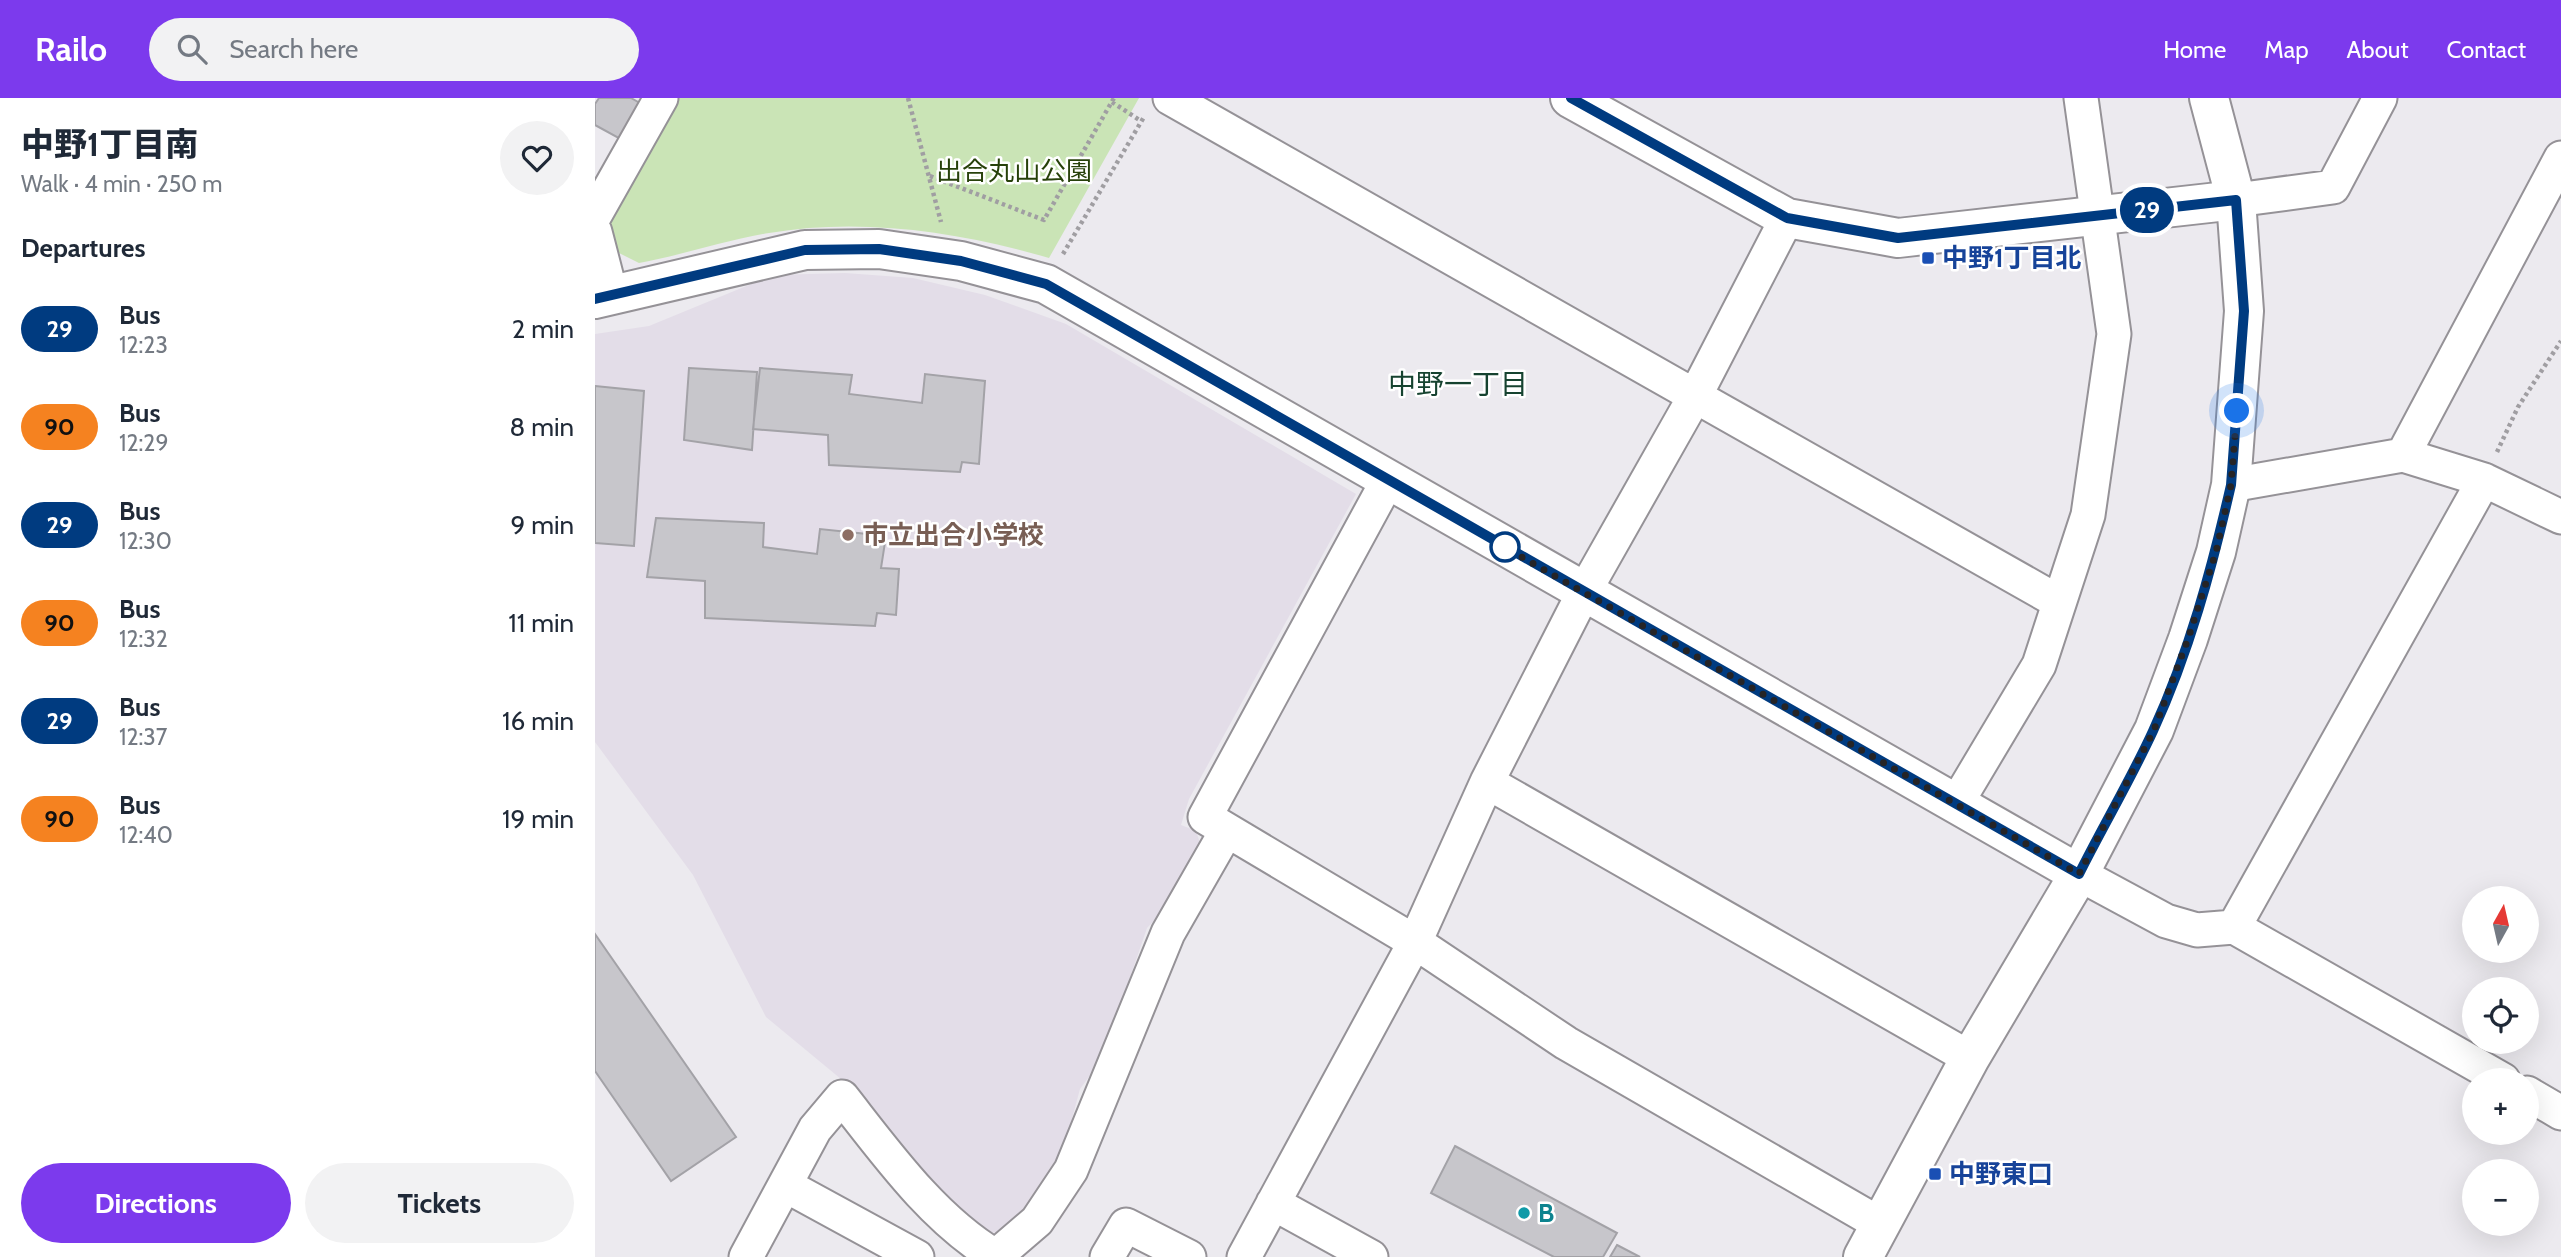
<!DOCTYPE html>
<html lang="en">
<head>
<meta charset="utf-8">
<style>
	:root { --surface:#fff; --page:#f2f2f3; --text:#1f2937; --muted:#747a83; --accent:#7c3aed }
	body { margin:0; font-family:Cabin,"Noto Sans JP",sans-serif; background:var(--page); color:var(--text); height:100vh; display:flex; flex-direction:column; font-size:26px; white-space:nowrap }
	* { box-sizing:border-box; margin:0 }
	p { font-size:23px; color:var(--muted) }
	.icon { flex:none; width:38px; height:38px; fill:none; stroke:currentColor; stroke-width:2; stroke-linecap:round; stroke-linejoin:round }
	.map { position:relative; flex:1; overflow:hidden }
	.drawer { display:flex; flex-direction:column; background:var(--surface); width:595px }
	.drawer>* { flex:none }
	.badge { padding:0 14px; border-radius:23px; font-size:24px; line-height:46px }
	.needle { width:46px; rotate:8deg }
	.controls { position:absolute; left:1867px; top:788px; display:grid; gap:14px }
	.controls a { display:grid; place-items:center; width:77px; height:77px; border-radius:50%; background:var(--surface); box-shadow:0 7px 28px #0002; font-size:35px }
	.you { position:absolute; width:35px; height:35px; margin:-18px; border:5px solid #fff; border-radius:50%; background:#1a73e8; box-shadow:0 0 0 10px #1a73e833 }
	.map>.badge { position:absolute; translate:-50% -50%; box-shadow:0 0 0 4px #fff }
	h2 { padding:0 21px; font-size:26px; line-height:63px }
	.round { display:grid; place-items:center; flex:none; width:74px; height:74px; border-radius:37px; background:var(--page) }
	.summary { display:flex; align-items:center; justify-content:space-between; height:119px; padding:0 21px }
	h1 { font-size:33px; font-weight:800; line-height:52px }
	.primary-button { display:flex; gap:14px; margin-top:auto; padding:14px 21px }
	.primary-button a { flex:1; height:80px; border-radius:42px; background:var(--accent); color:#fff; font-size:28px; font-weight:800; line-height:80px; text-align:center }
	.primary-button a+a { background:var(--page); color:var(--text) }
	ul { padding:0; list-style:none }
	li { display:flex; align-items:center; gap:21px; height:98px; padding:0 21px }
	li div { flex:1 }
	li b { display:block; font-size:26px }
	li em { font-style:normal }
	li .badge { min-width:77px; font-weight:700; text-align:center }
	header { display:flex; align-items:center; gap:42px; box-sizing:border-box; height:98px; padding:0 35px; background:var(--accent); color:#fff }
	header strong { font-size:33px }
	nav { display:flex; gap:38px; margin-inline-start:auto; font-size:24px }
	.search { width:490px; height:63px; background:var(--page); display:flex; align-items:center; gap:18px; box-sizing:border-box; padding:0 24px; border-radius:38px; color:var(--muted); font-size:26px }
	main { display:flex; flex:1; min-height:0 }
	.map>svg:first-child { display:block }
	.built { fill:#e3dde8 }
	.green { fill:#cae4b6 }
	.building { fill:#c7c6cb; stroke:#a3a2a7; stroke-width:2 }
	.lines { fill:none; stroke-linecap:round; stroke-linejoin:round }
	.minor-casing { stroke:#959297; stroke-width:37 }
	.tertiary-casing { stroke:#959297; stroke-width:42 }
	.path { stroke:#a09ea2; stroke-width:4.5; stroke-dasharray:3.5 3.5; stroke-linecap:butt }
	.minor { stroke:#fff; stroke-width:33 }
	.tertiary { stroke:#fff; stroke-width:38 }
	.line-casing { stroke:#fff; stroke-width:16 }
	.line { stroke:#003b80; stroke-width:10 }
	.walk { stroke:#252426; stroke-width:7; stroke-dasharray:0 12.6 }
	.transit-dot { fill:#1a4fb4; stroke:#fff; stroke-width:2.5 }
	.education-dot { fill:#8d6e63; stroke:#fff; stroke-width:2.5 }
	.stop-dot { fill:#fff; stroke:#003b80; stroke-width:3.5 }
	.culture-dot { fill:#0f9aa8; stroke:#fff; stroke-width:2.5 }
	.labels { text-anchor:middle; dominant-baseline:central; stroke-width:5; stroke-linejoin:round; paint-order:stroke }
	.park-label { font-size:26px; fill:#27410a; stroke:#fff }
	.transit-label { font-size:26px; font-weight:bold; fill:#164399; stroke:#fff; text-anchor:start }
	.education-label { font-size:26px; font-weight:bold; fill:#785e54; stroke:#fff; text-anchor:start }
	.culture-label { font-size:26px; font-weight:bold; fill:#0d838f; stroke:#fff; text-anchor:start }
	.neighbourhood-label { font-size:28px; fill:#164330; stroke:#fff }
</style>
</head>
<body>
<header>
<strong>Railo</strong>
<div class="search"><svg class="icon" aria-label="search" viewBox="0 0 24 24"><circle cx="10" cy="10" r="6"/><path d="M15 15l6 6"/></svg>Search here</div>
<nav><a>Home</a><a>Map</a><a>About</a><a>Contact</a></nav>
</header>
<main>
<section class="drawer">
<div class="summary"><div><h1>中野1丁目南</h1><p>Walk · 4 min · 250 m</p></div><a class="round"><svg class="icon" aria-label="heart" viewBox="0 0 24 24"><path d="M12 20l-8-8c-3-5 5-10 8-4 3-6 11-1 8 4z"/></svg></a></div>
<h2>Departures</h2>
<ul>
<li><span class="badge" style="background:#003b80;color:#fff">29</span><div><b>Bus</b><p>12:23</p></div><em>2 min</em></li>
<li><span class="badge" style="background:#f58220;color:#111">90</span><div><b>Bus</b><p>12:29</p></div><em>8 min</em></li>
<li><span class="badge" style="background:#003b80;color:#fff">29</span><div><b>Bus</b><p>12:30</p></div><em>9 min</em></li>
<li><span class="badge" style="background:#f58220;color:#111">90</span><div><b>Bus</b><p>12:32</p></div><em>11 min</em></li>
<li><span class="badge" style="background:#003b80;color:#fff">29</span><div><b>Bus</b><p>12:37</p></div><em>16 min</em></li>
<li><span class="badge" style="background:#f58220;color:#111">90</span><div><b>Bus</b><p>12:40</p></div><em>19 min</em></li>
</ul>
<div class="primary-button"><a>Directions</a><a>Tickets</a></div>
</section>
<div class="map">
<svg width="1966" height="1159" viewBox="0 0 1966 1159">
	<rect width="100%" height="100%" fill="#eceaef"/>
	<path class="built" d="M 250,175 L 318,180 L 390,197 L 471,226 L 761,396 L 594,701 L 586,727 L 601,733 L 606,748 L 576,805 L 552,830 L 507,961 L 485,991 L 465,1065 L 412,1135 L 388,1134 L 264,1007 L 252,986 L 171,919 L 98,777 L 0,644 L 0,236 L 54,228 L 178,177 Z"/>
	<path class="green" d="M 83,0 L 544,0 L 454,160 C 366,134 266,119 174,135 C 131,142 88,157 44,165 L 22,154 L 12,126 Z"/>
	<path class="building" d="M 4,0 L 36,0 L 50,8 L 29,43 L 0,27 L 0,6 Z
		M 94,270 L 162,274 L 157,352 L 89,342 Z
		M 165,270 L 257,277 L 254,296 L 327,305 L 330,276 L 390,283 L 384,366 L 367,364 L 365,374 L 234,367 L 233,337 L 158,331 Z
		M 0,288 L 49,293 L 39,448 L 0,445 Z
		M 61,420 L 169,425 L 168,449 L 222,456 L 225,431 L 291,438 L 286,470 L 304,471 L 301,517 L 282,515 L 280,528 L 110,520 L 110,483 L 52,479 Z
		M 0,836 L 141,1039 L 76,1083 L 0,973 Z
		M 860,1048 L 1022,1135 L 1008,1159 L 959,1159 L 836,1095 Z
		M 1022,1147 L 1045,1159 L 1015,1159 Z"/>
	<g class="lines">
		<g class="minor-casing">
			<path id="minor" d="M 575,0 L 1100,298 L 989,494 L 892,684 L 820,844 L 649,1159
				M 1641,102 L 1738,89 L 1785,0
				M 0,117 L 66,0
				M 1192,120 L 1100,298 L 1464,504
				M 0,134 L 16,196
				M 1808,357 L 1966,60
				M 793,382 L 610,719 L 820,844 L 971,945 L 1285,1126
				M 1636,387 L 1808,357 L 1889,382 L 1966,419
				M 892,684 L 1375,960
				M 1361,706 L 1444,567 L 1493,417 L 1519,236 L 1486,0
				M 1484,776 L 1571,823 L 1602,832 L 1639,829 L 1908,982
				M 1639,829 L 1889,382
				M 1932,995 L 1966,1015
				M 190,1087 L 322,1159
				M 678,1105 L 776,1159
				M 151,1159 L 220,1031 L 247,999 C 291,1055 338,1121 400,1158
				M 400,1159 L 442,1123 L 476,1072 L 573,835 L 632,732
				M 512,1159 L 531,1127 L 594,1159"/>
		</g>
		<g class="tertiary-casing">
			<path id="tertiary" d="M 975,0 L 1192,120 L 1303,140 L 1641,102
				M 0,201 L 210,152 L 284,151 L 366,163 L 451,186 L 1484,776
				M 1268,1159 L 1375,960 L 1484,776 L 1559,632 L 1593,541 L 1621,454 L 1636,387 L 1649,213 L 1641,102 L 1614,0"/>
		</g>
		<path class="path" d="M 313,0 L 346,124
			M 517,4 L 546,23
			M 335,78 L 449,122 L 519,0
			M 468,156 L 549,19
			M 1902,354 L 1923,309 L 1966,243"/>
		<use href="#minor" class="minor"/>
		<use href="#tertiary" class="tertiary"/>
	</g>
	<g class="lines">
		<g class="line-casing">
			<path id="line" d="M 0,201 L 210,152 L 284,151 L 366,163 L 451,186 L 1484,776 C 1508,728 1536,681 1558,633 C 1594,555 1617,470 1636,387 L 1649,213 L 1641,102 L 1303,140 L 1192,120 L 976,0"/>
		</g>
		<use href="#line" class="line"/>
		<path class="walk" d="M 910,449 L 902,445 L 1484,776 L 1559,632 L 1593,541 L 1621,454 L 1636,387 L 1642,313"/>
	</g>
	<g class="transit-dot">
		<rect x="1326" y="153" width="14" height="14" rx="3.5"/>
		<rect x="1333" y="1069" width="14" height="14" rx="3.5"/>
	</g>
	<circle class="education-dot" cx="253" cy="437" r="7"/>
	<circle class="stop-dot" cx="910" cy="449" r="14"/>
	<circle class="culture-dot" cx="929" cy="1115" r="7"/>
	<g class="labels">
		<g class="park-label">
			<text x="419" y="73">出合丸山公園</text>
		</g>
		<g class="transit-label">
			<text x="1347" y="160">中野1丁目北</text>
			<text x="1354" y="1076">中野東口</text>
		</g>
		<g class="education-label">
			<text x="267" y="437">市立出合小学校</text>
		</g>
		<g class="culture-label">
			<text x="943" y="1115">B</text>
		</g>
		<g class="neighbourhood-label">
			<text x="863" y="286">中野一丁目</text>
		</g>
	</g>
</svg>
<div class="controls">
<a><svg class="needle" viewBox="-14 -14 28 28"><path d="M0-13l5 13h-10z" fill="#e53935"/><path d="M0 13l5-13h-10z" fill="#747a83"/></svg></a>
<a><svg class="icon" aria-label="locate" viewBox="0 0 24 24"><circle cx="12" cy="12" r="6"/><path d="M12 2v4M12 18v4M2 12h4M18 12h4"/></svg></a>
<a>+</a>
<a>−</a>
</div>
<div class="you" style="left:1642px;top:313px"></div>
<b class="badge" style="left:1552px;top:112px;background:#003b80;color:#fff">29</b>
</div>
</main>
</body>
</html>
